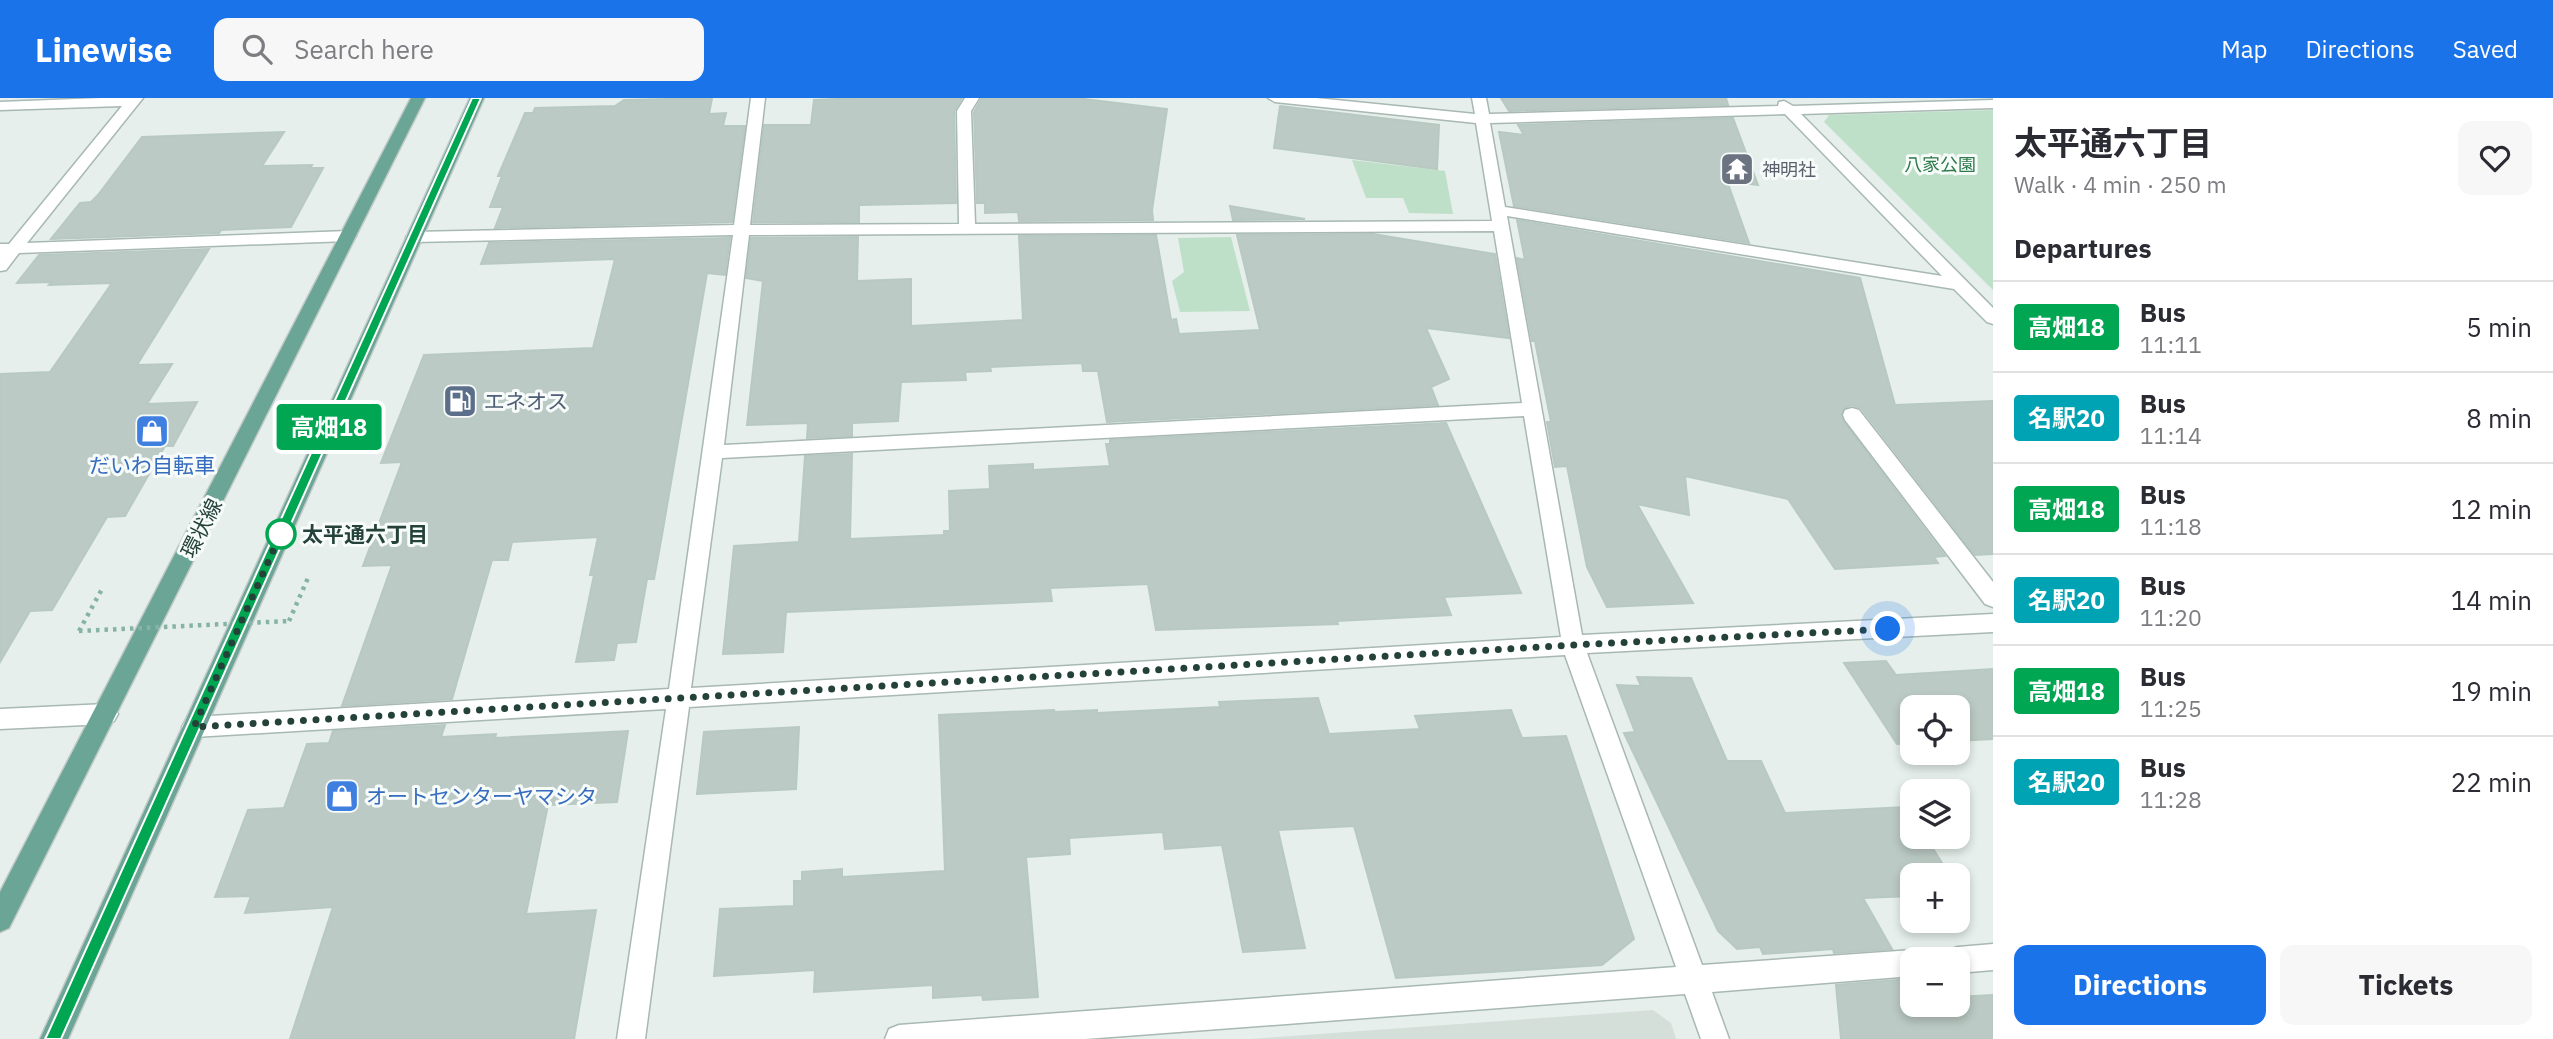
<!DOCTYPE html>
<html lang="en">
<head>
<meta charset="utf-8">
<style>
	:root { --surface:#fff; --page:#f7f7f7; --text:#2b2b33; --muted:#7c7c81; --line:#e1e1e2; --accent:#1a73e8 }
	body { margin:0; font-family:"IBM Plex Sans","Noto Sans JP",sans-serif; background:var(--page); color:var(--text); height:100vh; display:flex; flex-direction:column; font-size:26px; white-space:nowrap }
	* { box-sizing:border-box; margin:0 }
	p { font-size:23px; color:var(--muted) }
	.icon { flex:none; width:38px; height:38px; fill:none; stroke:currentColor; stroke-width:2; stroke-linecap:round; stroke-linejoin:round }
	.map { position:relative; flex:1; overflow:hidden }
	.side { display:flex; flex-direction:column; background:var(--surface); width:560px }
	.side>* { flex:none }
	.badge { padding:0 14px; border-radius:5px; font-size:24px; line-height:46px }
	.fabs { position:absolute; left:1900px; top:597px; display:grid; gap:14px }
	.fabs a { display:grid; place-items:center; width:70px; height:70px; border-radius:14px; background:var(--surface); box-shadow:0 4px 10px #0003; font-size:35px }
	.you { position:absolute; width:35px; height:35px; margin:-18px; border:5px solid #fff; border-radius:50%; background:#1a73e8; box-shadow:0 0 0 10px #1a73e833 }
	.map>.badge { position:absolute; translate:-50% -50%; box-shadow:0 0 0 4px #fff }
	h2 { padding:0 21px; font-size:26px; line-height:63px }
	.round { display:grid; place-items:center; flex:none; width:74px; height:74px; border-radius:14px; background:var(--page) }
	.overview { display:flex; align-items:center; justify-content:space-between; height:119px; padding:0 21px }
	h1 { font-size:33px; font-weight:700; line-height:52px }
	.button { display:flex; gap:14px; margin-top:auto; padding:14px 21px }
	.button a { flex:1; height:80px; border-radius:14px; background:var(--accent); color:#fff; font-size:28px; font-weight:700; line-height:80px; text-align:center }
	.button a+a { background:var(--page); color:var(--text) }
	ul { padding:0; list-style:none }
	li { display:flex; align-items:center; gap:21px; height:91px; padding:0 21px; border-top:2px solid var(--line) }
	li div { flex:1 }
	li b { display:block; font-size:26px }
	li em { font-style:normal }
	li .badge { min-width:77px; font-weight:700; text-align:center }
	header { display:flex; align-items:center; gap:42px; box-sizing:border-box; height:98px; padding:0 35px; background:var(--accent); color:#fff }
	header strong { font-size:33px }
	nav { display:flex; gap:38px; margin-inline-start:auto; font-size:24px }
	.search { width:490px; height:63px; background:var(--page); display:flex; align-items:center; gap:18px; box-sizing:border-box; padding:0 24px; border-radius:14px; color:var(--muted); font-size:26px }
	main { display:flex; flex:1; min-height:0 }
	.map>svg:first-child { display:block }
	.built { fill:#d4dfda }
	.green { fill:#bfe0c8 }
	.building { fill:#bbcac4; stroke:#b8c9c2; stroke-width:2 }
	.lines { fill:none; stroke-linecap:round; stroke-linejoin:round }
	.service-casing { stroke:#a8b8b2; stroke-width:3 }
	.minor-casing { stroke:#a8b8b2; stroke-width:3 }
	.primary-casing { stroke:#c2cac8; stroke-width:3 }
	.path { stroke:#86b3a5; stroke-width:4.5; stroke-dasharray:3.5 5; stroke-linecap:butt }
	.service { fill:#fff; fill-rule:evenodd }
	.minor { fill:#fff; fill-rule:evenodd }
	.primary { fill:#6aa596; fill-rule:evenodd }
	.path-bridge { stroke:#86b3a5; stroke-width:4.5; stroke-dasharray:3.5 5; stroke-linecap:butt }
	.line { fill:#00a651; stroke:#fff; stroke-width:2 }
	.walk { stroke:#24423a; stroke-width:7; stroke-dasharray:0 12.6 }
	.stop-dot { fill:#fff; stroke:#00a651; stroke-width:3.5 }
	.labels { text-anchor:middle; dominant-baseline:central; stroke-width:6; stroke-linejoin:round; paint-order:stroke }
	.far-park-label { font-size:18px; fill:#2d7a4b; stroke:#f7fbf9 }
	.far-worship-label { font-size:18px; fill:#5b616d; stroke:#f7fbf9; text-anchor:start }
	.service-label { font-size:21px; fill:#4e5e75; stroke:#f7fbf9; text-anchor:start }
	.shop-label { font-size:21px; fill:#366cbe; stroke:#f7fbf9 }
	.street-label { font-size:21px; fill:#24423a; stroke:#f7fbf9 }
	.stop-label { font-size:21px; font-weight:bold; fill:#24423a; stroke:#f7fbf9; text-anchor:start }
</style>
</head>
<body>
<header>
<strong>Linewise</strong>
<div class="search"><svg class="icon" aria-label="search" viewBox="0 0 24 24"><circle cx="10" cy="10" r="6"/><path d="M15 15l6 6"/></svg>Search here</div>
<nav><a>Map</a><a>Directions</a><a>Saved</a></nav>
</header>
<main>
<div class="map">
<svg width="1993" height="941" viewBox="0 0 1993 941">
	<rect width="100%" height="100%" fill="#e6efeb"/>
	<path class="built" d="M 1653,912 L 1671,925 L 1676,941 L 1250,941 Z"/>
	<path class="green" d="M 1993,12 L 1993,192 L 1824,24 L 1829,17 Z
		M 1352,62 L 1445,73 L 1453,116 L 1409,115 L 1403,100 L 1366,100 Z
		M 1231,139 L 1250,213 L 1180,214 L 1172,183 L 1184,174 L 1178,140 Z"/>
	<path class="building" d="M 712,0 L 709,16 L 726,15 L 723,28 L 745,28 L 732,124 L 495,130 L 503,109 L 490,109 L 502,78 L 498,78 L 525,15 L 533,15 L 535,10 L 615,8 L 624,2 Z
		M 859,0 L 962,0 L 954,13 L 956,105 L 859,107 L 859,124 L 753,124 L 764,27 L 811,27 L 814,2 Z
		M 982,0 L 1076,0 L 1167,11 L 1152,112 L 1153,122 L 1019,123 L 1018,114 L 985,115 L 985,105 L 977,105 L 974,14 Z
		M 1501,0 L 1726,0 L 1728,7 L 1509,13 Z
		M 1280,8 L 1439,27 L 1437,71 L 1274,50 Z
		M 1733,20 L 1758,87 L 1727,83 L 1749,145 L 1514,108 L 1499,34 L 1524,37 L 1518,27 Z
		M 284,34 L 262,68 L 312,67 L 310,70 L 323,70 L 291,129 L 221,132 L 219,135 L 51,141 L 80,105 L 91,104 L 98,97 L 142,39 Z
		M 1230,108 L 1305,121 L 1233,122 Z
		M 1517,122 L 1860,180 L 1895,307 L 1993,303 L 1993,456 L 1975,457 L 1861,310 L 1851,307 L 1843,311 L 1843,323 L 1945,458 L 1934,459 L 1938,465 L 1835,471 L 1788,401 L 1685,378 L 1689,417 L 1637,406 L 1693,505 L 1607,509 L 1587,469 L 1567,368 L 1555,369 L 1547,324 L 1551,324 L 1535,243 L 1532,243 L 1517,160 L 1525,162 Z
		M 1373,136 L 1495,156 L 1509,240 L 1426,230 L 1449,281 L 1431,289 L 1438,307 L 1107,324 L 1098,273 L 1083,273 L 1082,265 L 990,269 L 991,273 L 965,274 L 966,282 L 901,284 L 898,323 L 852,325 L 852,338 L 807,340 L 808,325 L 747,327 L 763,183 L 746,180 L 751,140 L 858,139 L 857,183 L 911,181 L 911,228 L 1023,222 L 1019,138 L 1156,137 L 1171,222 L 1176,221 L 1179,236 L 1260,232 L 1237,137 Z
		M 730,140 L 725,177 L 707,175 L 662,437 L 654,481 L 647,481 L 636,544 L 617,545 L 614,562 L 576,564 L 594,477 L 590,477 L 598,439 L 512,444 L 508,462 L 492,462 L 452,601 L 342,608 L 392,467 L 363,468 L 402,364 L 381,365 L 424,257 L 593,250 L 615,161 L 481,166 L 489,145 Z
		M 209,151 L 137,267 L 172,266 L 147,306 L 197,304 L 173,348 L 165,348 L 125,418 L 107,419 L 52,512 L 30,513 L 0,564 L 0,276 L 50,274 L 112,185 L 49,187 L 52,184 L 17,185 L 39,157 Z
		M 1446,325 L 1521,495 L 1444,499 L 1451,517 L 1337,523 L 1338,526 L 1156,532 L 1148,486 L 1050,490 L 1052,503 L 786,514 L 783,554 L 723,556 L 734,448 L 799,444 L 805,358 L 852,356 L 850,441 L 944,437 L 944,433 L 950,433 L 949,393 L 990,391 L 989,368 L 1033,366 L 1033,372 L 1110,368 L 1106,346 L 1110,346 L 1110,342 Z
		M 1886,563 L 1896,577 L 1993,571 L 1993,641 L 1958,643 L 1958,609 L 1913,609 L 1913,645 L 1897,646 L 1844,565 Z
		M 1637,579 L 1691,580 L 1727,663 L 1761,663 L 1785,715 L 1907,709 L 1913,718 L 1913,738 L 1925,738 L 1949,776 L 1899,779 L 1910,798 L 1863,800 L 1892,851 L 1834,855 L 1833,851 L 1763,856 L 1760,849 L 1737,851 L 1718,833 L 1624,635 L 1635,634 L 1617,587 L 1641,588 Z
		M 1318,600 L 1329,636 L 1420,631 L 1415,618 L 1511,612 L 1522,640 L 1566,638 L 1634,841 L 1602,867 L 1396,880 L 1354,728 L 1278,732 L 1305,850 L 1243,854 L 1222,747 L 1165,751 L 1163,734 L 1069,740 L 1070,756 L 1026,759 L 1038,899 L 983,902 L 982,897 L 933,900 L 933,887 L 814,894 L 815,872 L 714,878 L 720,811 L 794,808 L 794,783 L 802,783 L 802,774 L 842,771 L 842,779 L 945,773 L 939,617 L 1054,612 L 1055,614 L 1097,612 L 1097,615 L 1220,609 L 1219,604 Z
		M 445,627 L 441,639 L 496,636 L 495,640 L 628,633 L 617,704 L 548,707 L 526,816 L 596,812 L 574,941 L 290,941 L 333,809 L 245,815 L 251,798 L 215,799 L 248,712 L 284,710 L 307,646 L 329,645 L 333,633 Z
		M 799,629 L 796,691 L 697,696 L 704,634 Z
		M 1909,881 L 1913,888 L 1913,906 L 1958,906 L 1958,899 L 1993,897 L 1993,941 L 1841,941 L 1836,887 Z"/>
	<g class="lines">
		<g class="service-casing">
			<path id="service" d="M 1852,310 L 1859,312 L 1993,484 L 1993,509 L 1985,506 L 1845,322 L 1843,317 L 1845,312 Z"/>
		</g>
		<g class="minor-casing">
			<path id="minor" d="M 101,0 L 143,0 L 27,145 L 348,133 L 356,138 L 348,143 L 19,155 L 6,172 L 0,173 L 0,146 L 9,146 L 122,8 L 0,12 L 0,4 Z
				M 751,0 L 765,0 L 750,127 L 959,126 L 957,13 L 965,0 L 979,0 L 971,13 L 975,126 L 1492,123 L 1476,25 L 1275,4 L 1268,0 L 1316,0 L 1475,16 L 1472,0 L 1486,0 L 1489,16 L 1778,8 L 1779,4 L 1784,3 L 1793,8 L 1993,2 L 1993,10 L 1801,16 L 1993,210 L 1993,226 L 1987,224 L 1954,191 L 1507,118 L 1582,537 L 1993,516 L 1993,534 L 1587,555 L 1702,867 L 1913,852 L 1923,855 L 1925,861 L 1913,861 L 1913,878 L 1712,894 L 1729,941 L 1701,941 L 1685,896 L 1085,941 L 885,941 L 889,931 L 899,927 L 1676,869 L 1565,557 L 689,609 L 645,941 L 617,941 L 666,611 L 194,639 L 186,636 L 182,629 L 186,622 L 194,619 L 669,591 L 733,137 L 414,144 L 406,139 L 414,134 L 734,127 ZM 1785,16 L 1942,178 L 1505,109 L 1490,25 ZM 1494,133 L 1522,305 L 724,347 L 749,137 ZM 1524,318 L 1561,539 L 691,590 L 722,360 Z
				M 106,606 L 114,609 L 118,616 L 114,623 L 106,626 L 0,631 L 0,611 Z
				M 1993,846 L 1993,872 L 1958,875 L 1958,861 L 1945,861 L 1948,852 L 1958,849 Z"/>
		</g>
		<g class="primary-casing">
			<path id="primary" d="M 411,0 L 425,0 L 9,830 L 0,834 L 0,794 Z
				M 470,0 L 484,0 L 68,941 L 40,941 Z"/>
		</g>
		<path class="path" d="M 289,523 L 308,480
			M 79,533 L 102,491"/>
		<use href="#service" class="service"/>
		<use href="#minor" class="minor"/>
		<use href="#primary" class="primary"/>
		<path class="path-bridge" d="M 79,533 L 289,523"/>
	</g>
	<path class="line" d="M 472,0 L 481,0 L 61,941 L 45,941 L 48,935 Z"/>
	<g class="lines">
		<path class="walk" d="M 281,436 L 282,433 L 194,629 L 1573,547 L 1888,531"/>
	</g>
	<defs>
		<g id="temple-square" transform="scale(1.75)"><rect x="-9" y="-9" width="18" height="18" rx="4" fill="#6b7280" stroke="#f7fbf9"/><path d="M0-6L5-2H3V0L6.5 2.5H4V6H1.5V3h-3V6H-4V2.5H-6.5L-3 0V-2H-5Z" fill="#fff"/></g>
		<g id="fuel-square" transform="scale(1.75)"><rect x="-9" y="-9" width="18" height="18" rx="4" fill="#5c6f8a" stroke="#f7fbf9"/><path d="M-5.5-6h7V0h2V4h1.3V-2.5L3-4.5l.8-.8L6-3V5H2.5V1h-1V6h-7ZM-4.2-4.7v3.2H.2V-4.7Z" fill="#fff"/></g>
		<g id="shop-square" transform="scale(1.75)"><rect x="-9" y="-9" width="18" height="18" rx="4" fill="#3f7fe0" stroke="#f7fbf9"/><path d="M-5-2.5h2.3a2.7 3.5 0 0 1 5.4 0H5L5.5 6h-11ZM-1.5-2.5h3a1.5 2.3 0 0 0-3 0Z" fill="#fff"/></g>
	</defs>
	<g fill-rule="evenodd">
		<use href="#temple-square" x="1737" y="71"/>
		<use href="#fuel-square" x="460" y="303"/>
		<use href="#shop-square" x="152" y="333"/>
		<use href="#shop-square" x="342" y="698"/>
	</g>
	<circle class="stop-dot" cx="281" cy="436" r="14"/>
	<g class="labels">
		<g class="far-park-label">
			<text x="1940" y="66">八家公園</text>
		</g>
		<g class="far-worship-label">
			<text x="1762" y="71">神明社</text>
		</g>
		<g class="service-label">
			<text x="484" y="303">エネオス</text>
		</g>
		<g class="shop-label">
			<text x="152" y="367">だいわ自転車</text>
			<text x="366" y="698" text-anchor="start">オートセンターヤマシタ</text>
		</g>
		<g class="street-label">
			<text transform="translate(201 430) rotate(-63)">環状線</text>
		</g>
		<g class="stop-label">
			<text x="302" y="436">太平通六丁目</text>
		</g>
	</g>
</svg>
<div class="fabs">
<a><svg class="icon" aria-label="locate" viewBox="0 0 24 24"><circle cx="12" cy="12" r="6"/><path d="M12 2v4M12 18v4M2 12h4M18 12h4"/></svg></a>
<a><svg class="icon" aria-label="layers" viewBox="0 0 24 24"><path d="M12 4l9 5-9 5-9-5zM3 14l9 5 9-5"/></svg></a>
<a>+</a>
<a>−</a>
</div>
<div class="you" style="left:1888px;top:531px"></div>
<b class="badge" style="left:329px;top:329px;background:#00a651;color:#fff">高畑18</b>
</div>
<section class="side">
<div class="overview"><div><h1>太平通六丁目</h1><p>Walk · 4 min · 250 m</p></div><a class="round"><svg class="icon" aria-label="heart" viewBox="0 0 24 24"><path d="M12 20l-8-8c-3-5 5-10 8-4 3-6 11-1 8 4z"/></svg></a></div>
<h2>Departures</h2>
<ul>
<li><span class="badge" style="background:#00a651;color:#fff">高畑18</span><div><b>Bus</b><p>11:11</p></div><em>5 min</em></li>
<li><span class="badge" style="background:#00a3b4;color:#fff">名駅20</span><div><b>Bus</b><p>11:14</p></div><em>8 min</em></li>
<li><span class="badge" style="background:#00a651;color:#fff">高畑18</span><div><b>Bus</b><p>11:18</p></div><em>12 min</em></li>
<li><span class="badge" style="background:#00a3b4;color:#fff">名駅20</span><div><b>Bus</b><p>11:20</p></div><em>14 min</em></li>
<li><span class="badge" style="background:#00a651;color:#fff">高畑18</span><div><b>Bus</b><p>11:25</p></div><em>19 min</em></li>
<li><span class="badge" style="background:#00a3b4;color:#fff">名駅20</span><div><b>Bus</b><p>11:28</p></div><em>22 min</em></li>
</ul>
<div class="button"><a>Directions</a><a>Tickets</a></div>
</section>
</main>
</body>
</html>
